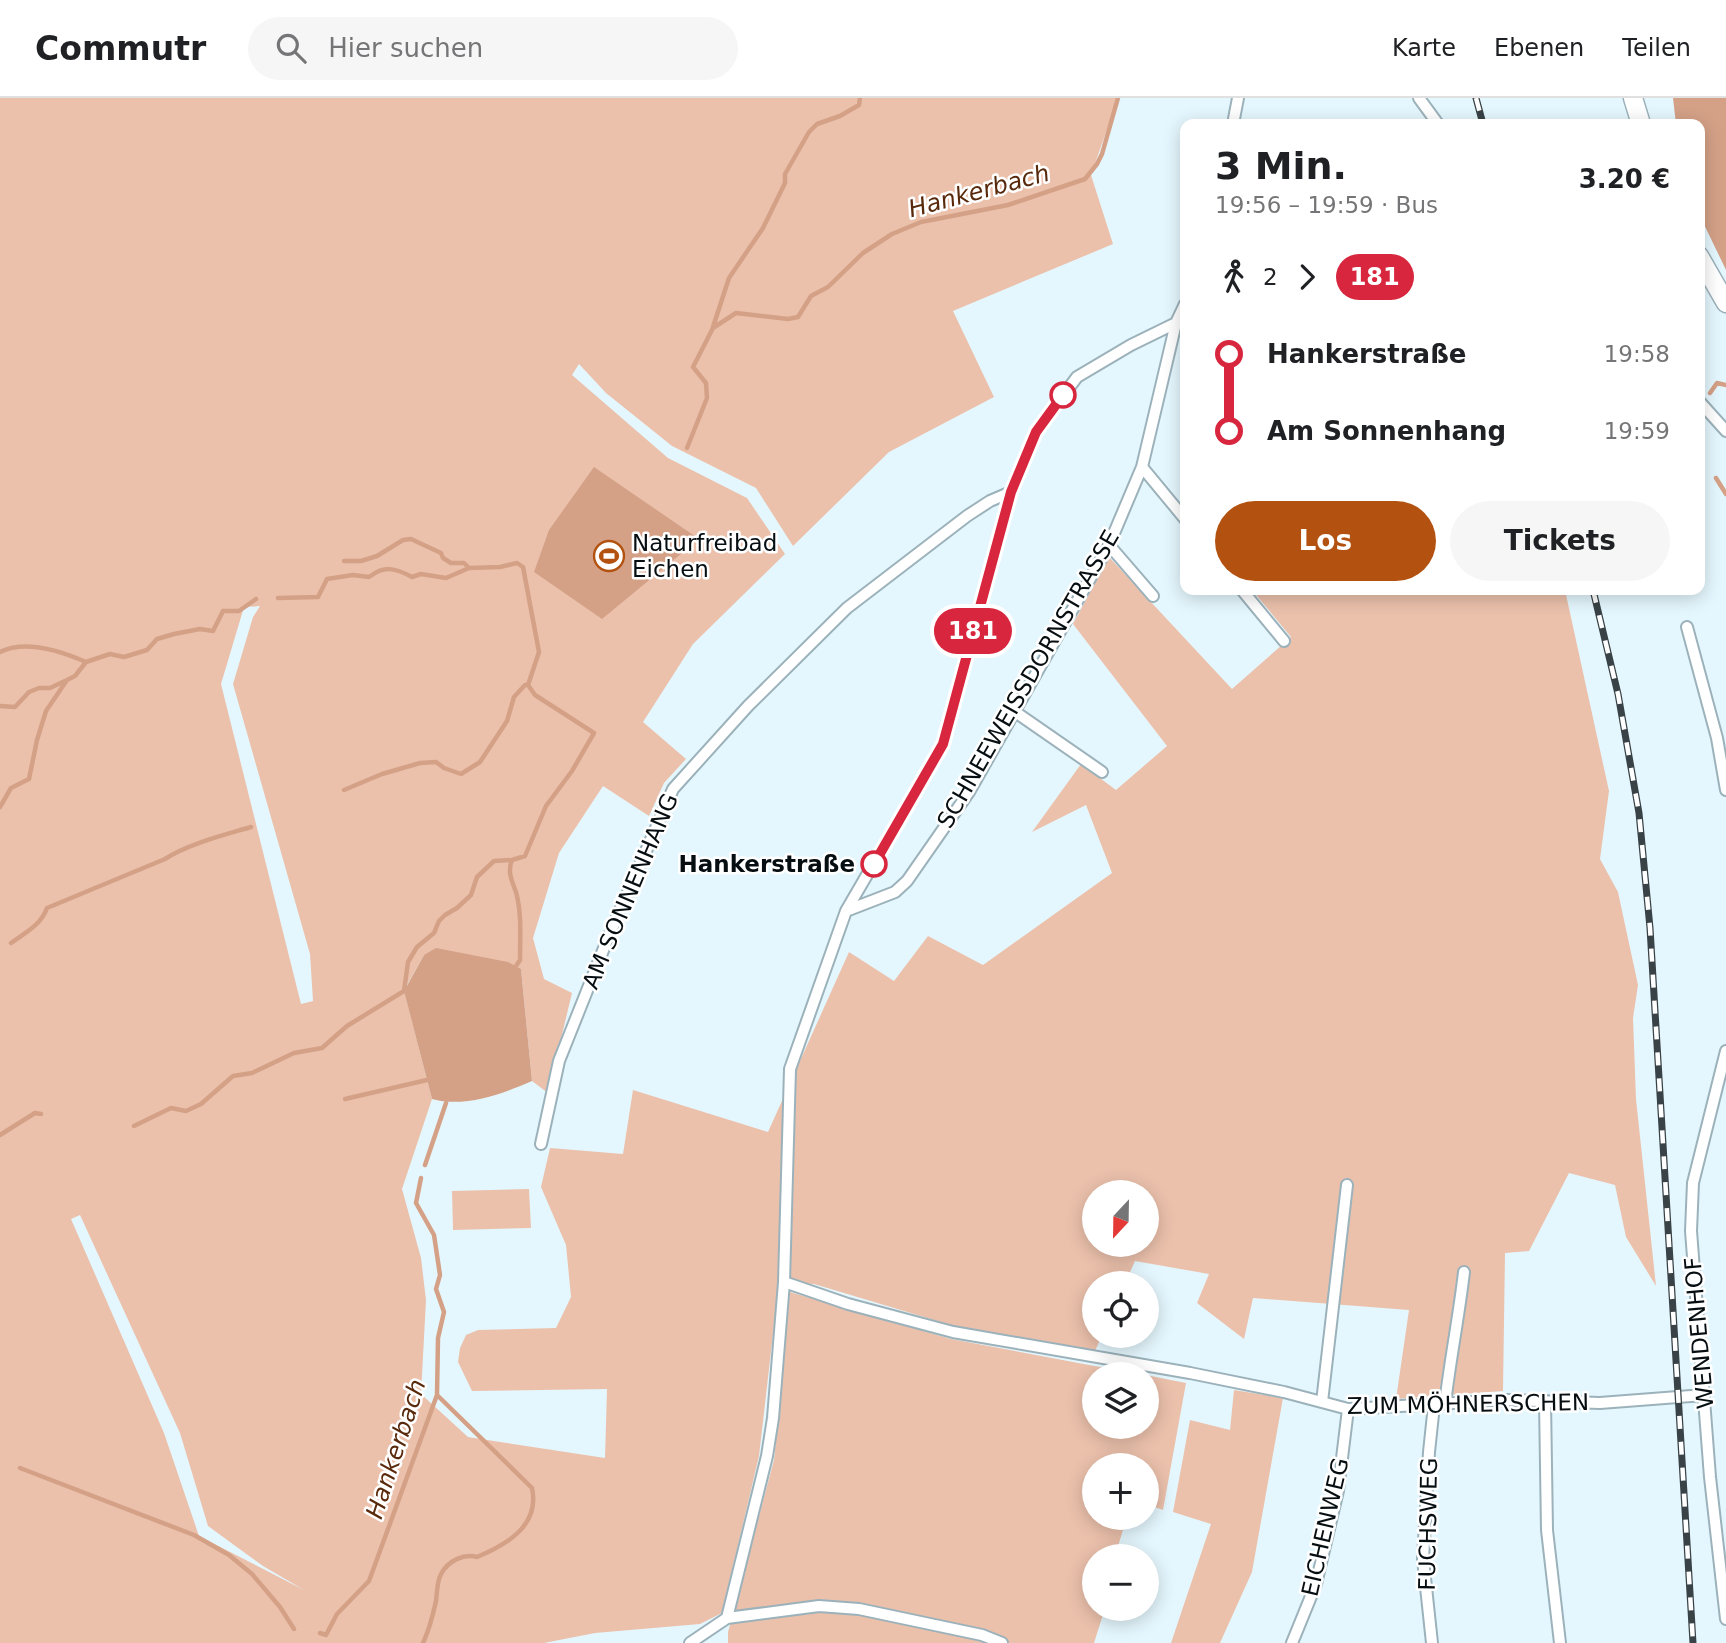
<!DOCTYPE html>
<html lang="de">
<head>
<meta charset="utf-8">
<style>
	:root { --surface:#fff; --page:#f6f6f6; --text:#202124; --muted:#757577; --line:#e0e0e0; --accent:#b35210 }
	body { margin:0; font-family:"DejaVu Sans",sans-serif; background:var(--page); color:var(--text); height:100vh; display:flex; flex-direction:column; font-size:26px; white-space:nowrap }
	* { box-sizing:border-box; margin:0 }
	p { font-size:23px; color:var(--muted) }
	.icon { flex:none; width:38px; height:38px; fill:none; stroke:currentColor; stroke-width:2; stroke-linecap:round; stroke-linejoin:round }
	.map { position:relative; flex:1; overflow:hidden }
	.panel { position:absolute; left:1180px; top:21px; width:525px; height:476px; display:flex; flex-direction:column; background:var(--surface); border-radius:14px; box-shadow:0 4px 18px #0003 }
	.panel>* { flex:none }
	.badge { padding:0 14px; border-radius:23px; font-size:24px; line-height:46px }
	.needle { width:46px; rotate:202deg }
	.fabs { position:absolute; left:1082px; top:1082px; display:grid; gap:14px }
	.fabs a { display:grid; place-items:center; width:77px; height:77px; border-radius:50%; background:var(--surface); box-shadow:0 4px 18px #0003; font-size:35px }
	.map>.badge { position:absolute; translate:-50% -50%; box-shadow:0 0 0 4px #fff }
	.legs { display:flex; align-items:center; gap:10px; height:77px; padding:0 35px; font-size:23px }
	.legs p { margin-inline-start:auto }
	.summary { display:flex; align-items:center; justify-content:space-between; height:119px; padding:0 35px }
	h1 { font-size:38px; font-weight:600; line-height:52px }
	.action { display:flex; gap:14px; margin-top:auto; padding:14px 35px }
	.action a { flex:1; height:80px; border-radius:42px; background:var(--accent); color:#fff; font-size:28px; font-weight:600; line-height:80px; text-align:center }
	.action a+a { background:var(--page); color:var(--text) }
	ul { padding:0 35px; list-style:none }
	li { display:flex; align-items:center; gap:24px; height:77px; font-size:26px }
	li i { display:grid; place-items:center; width:10px; height:100%; margin:0 9px; background:currentColor }
	li i::after { content:''; width:18px; height:18px; margin:-9px; border:5px solid; border-radius:50%; background:var(--surface) }
	li p { margin-inline-start:auto }
	li:first-child i { background:linear-gradient(#0000 50%,currentColor 0) }
	li:last-child i { background:linear-gradient(currentColor 50%,#0000 0) }
	header { display:flex; align-items:center; gap:42px; box-sizing:border-box; height:98px; padding:0 35px; background:var(--surface); border-bottom:2px solid var(--line) }
	header strong { font-size:33px }
	nav { display:flex; gap:38px; margin-inline-start:auto; font-size:24px }
	.search { width:490px; height:63px; background:var(--page); display:flex; align-items:center; gap:18px; box-sizing:border-box; padding:0 24px; border-radius:38px; color:var(--muted); font-size:26px }
	.map>svg:first-child { display:block }
	.green { fill:#ebc1ac; fill-rule:evenodd }
	.water { fill:#d4a187 }
	.lines { fill:none; stroke-linecap:round; stroke-linejoin:round }
	.stream { stroke:#d4a187; stroke-width:4.5 }
	.minor-casing { stroke:#9cb2bb; stroke-width:14 }
	.primary-casing { stroke:#9cb2bb; stroke-width:21 }
	.minor { stroke:#fff; stroke-width:10 }
	.primary { stroke:#fff; stroke-width:18 }
	.rail-casing { stroke:#394246; stroke-width:7 }
	.rail { stroke:#fff; stroke-width:4.5; stroke-dasharray:13; stroke-linecap:butt }
	.line-1-casing { stroke:#fff; stroke-width:16 }
	.line-1 { stroke:#d7263d; stroke-width:10 }
	.stop-1-dot { fill:#fff; stroke:#d7263d; stroke-width:3.5 }
	.labels { text-anchor:middle; dominant-baseline:central; stroke-width:5; stroke-linejoin:round; paint-order:stroke }
	.poi-label { font-size:23px; fill:#070e11; stroke:#fff; text-anchor:start }
	.street-label { font-size:23px; fill:#070e11; stroke:#fff }
	.stop-label { font-size:23px; font-weight:bold; fill:#070e11; stroke:#fff; text-anchor:end }
	.water-label { font-size:24px; font-style:italic; fill:#59290c; stroke:#fff }
</style>
</head>
<body>
<header>
<strong>Commutr</strong>
<div class="search"><svg class="icon" aria-label="search" viewBox="0 0 24 24"><circle cx="10" cy="10" r="6"/><path d="M15 15l6 6"/></svg>Hier suchen</div>
<nav><a>Karte</a><a>Ebenen</a><a>Teilen</a></nav>
</header>
<div class="map">
<svg width="1726" height="1545" viewBox="0 0 1726 1545">
	<rect width="100%" height="100%" fill="#e5f7fe"/>
	<path class="green" d="M 0,0 L 1118,0 L 1091,77 L 1113,146 L 953,213 L 994,299 L 889,354 L 793,448 L 756,390 L 672,348 L 606,295 L 579,266 L 572,277 L 668,360 L 747,400 L 785,456 L 693,546 L 643,624 L 686,661 L 664,685 L 649,718 L 603,688 L 559,755 L 533,840 L 544,881 L 572,895 L 548,995 L 532,983 L 521,871 L 424,857 L 404,892 L 432,1001 L 402,1091 L 421,1160 L 426,1202 L 421,1296 L 468,1339 L 605,1360 L 607,1291 L 472,1293 L 458,1264 L 460,1250 L 466,1237 L 478,1232 L 556,1230 L 571,1199 L 566,1147 L 541,1089 L 550,1050 L 623,1056 L 633,992 L 768,1034 L 849,854 L 894,883 L 928,838 L 983,867 L 1112,775 L 1086,707 L 1032,734 L 1081,666 L 1116,692 L 1167,648 L 1073,526 L 1109,459 L 1232,591 L 1291,539 L 1252,492 L 1565,492 L 1609,693 L 1600,761 L 1618,794 L 1638,887 L 1633,920 L 1636,1001 L 1656,1188 L 1626,1139 L 1615,1087 L 1569,1075 L 1529,1153 L 1505,1155 L 1503,1293 L 1396,1301 L 1409,1212 L 1253,1200 L 1244,1241 L 1197,1205 L 1209,1176 L 1135,1163 L 1125,1185 L 1094,1185 L 1094,1237 L 1102,1237 L 1095,1253 L 954,1228 L 814,1186 L 779,1184 L 759,1358 L 722,1515 L 700,1526 L 595,1535 L 544,1545 L 0,1545 ZM 260,508 L 253,519 L 233,586 L 310,856 L 313,903 L 301,906 L 221,586 L 244,509 ZM 1094,1094 L 1146,1094 L 1146,1146 L 1094,1146 ZM 80,1117 L 180,1335 L 208,1428 L 263,1468 L 304,1492 L 199,1438 L 164,1335 L 71,1121 Z
		M 529,1091 L 531,1130 L 453,1132 L 452,1093 Z
		M 790,1194 L 951,1241 L 1137,1276 L 1094,1276 L 1094,1328 L 1146,1328 L 1146,1277 L 1186,1285 L 1163,1412 L 1146,1406 L 1146,1367 L 1094,1367 L 1094,1419 L 1127,1419 L 1115,1458 L 1094,1458 L 1094,1510 L 1105,1510 L 1094,1545 L 728,1545 L 728,1534 L 774,1362 Z
		M 1234,1292 L 1283,1300 L 1252,1474 L 1220,1545 L 1171,1545 L 1211,1426 L 1173,1414 L 1190,1322 L 1230,1332 Z"/>
	<path class="water" d="M 1673,0 L 1726,0 L 1726,172 L 1699,116 L 1699,26 L 1676,26 Z
		M 594,369 L 699,441 L 602,521 L 534,474 L 549,432 Z
		M 436,850 L 508,864 L 521,871 L 532,983 C 502,996 464,1010 432,1001 L 404,893 L 424,857 Z"/>
	<g class="lines">
		<path class="stream" d="M 713,229 L 729,180 L 763,130 L 785,85 L 785,76 L 809,34 L 817,26 L 840,18 L 859,7 L 860,0
			M 1710,295 L 1717,285 L 1726,287
			M 687,350 L 707,300 L 706,285 L 693,269 L 713,230 L 736,215 L 788,221 L 798,219 L 811,198 L 828,189 L 863,155 L 892,136 L 921,124 L 1008,107 L 1085,81 L 1097,66 L 1102,56 L 1118,0
			M 1716,380 L 1726,396
			M 344,463 L 361,463 L 377,458 L 403,442 L 411,441 L 441,455 L 443,460 L 451,465 L 464,465 L 469,470
			M 0,554 C 26,541 61,553 86,564
			M 0,608 L 15,609 L 29,594 L 39,590 L 50,590 L 67,582
			M 344,692 L 382,676 L 420,665 L 436,664 L 444,670 L 461,676 L 480,664 L 507,623 L 514,599 L 525,587 L 528,587
			M 0,709 L 11,690 L 29,681 L 37,642 L 46,613 L 67,582 L 75,578 L 86,564 L 110,556 L 124,559 L 147,552 L 157,541 L 174,536 L 200,531 L 213,533 L 223,513 L 239,513 L 256,501
			M 512,762 C 507,774 512,783 516,794 C 522,816 520,839 520,862 L 516,868
			M 11,845 C 25,835 41,827 47,810 L 165,761 C 188,746 224,737 251,729
			M 345,1001 L 427,982
			M 134,1028 L 171,1010 L 186,1013 L 201,1006 L 233,978 L 252,975 L 294,955 L 322,950 L 347,928 L 404,893 L 408,864 L 417,849 L 434,835 L 439,823 L 445,817 L 457,810 L 471,797 L 477,779 L 494,763 L 512,762 L 525,758 L 546,708 L 572,673 L 594,635 L 535,597 L 528,587 L 539,554 L 523,469 L 517,465 L 500,469 L 469,470 L 446,480 L 421,476 L 412,479 C 395,470 385,467 369,479 L 353,477 L 327,481 L 318,499 L 278,500
			M 0,1037 L 35,1015 L 41,1016
			M 425,1067 L 446,1005
			M 20,1370 L 194,1437 L 229,1457 L 252,1476 L 280,1509 L 294,1531
			M 320,1535 L 326,1537 L 337,1516 L 369,1483 L 437,1297 L 438,1240 L 444,1214 L 436,1191 L 440,1177 L 434,1137 L 416,1105 L 421,1080
			M 423,1545 C 429,1532 433,1517 436,1503 C 437,1495 437,1483 441,1476 C 448,1463 464,1455 477,1459 C 508,1446 540,1427 532,1390 L 437,1297"/>
		<g class="minor-casing">
			<path id="minor" d="M 1419,0 L 1438,26
				M 1233,26 L 1238,0
				M 1699,303 L 1726,333
				M 1142,369 L 1185,421
				M 1109,447 L 1153,498
				M 1242,492 L 1284,543
				M 1687,529 L 1717,640 L 1726,692
				M 1014,613 L 1102,674
				M 846,813 L 895,794 L 907,783 L 969,694 L 1109,447 L 1142,369 L 1176,225
				M 1726,953 L 1693,1085 L 1691,1133 L 1710,1379 L 1726,1521
				M 541,1046 L 559,963 L 608,840 L 673,691 L 748,608 L 847,510 L 967,418 L 990,403 L 1011,394
				M 784,1184 L 848,1206 L 953,1234 L 1190,1275 L 1284,1294 L 1348,1311 L 1507,1302 L 1600,1305 L 1704,1297
				M 1545,1303 L 1547,1432 L 1560,1545
				M 1322,1304 L 1347,1087
				M 1445,1306 C 1450,1262 1459,1218 1464,1174
				M 727,1520 L 819,1508 L 859,1511 L 982,1537 L 1002,1545
				M 690,1545 L 727,1520 L 767,1358 L 773,1320 L 784,1184 L 790,971 L 846,813 L 943,646 L 1011,394 L 1036,334 L 1077,279 L 1131,247 L 1176,225 L 1185,206
				M 1292,1545 L 1316,1486 L 1338,1393 L 1348,1311
				M 1432,1545 L 1423,1461 L 1429,1354 L 1434,1307"/>
		</g>
		<g class="primary-casing">
			<path id="primary" d="M 1633,0 L 1641,26
				M 1699,158 L 1726,205"/>
		</g>
		<use href="#minor" class="minor"/>
		<use href="#primary" class="primary"/>
		<g class="rail-casing">
			<path id="rail" d="M 1476,0 L 1483,26
				M 1593,492 L 1618,596 L 1639,715 L 1650,830 L 1693,1545"/>
		</g>
		<use href="#rail" class="rail"/>
	</g>
	<g class="lines">
		<g class="line-1-casing">
			<path id="line-1" d="M 874,766 L 943,646 L 1011,394 L 1036,334 L 1063,297"/>
		</g>
		<use href="#line-1" class="line-1"/>
	</g>
	<defs>
		<g id="stadium-ring" transform="scale(1.575)"><circle r="9.5" fill="#fff" stroke="#b35210" stroke-width="1.5"/><path d="M0-5a6.5 5 0 1 0 0 10a6.5 5 0 1 0 0-10ZM-3.5-1.8h7v3.6h-7Z" fill="#b35210"/></g>
	</defs>
	<g fill-rule="evenodd">
		<use href="#stadium-ring" x="609" y="458"/>
	</g>
	<g class="stop-1-dot">
		<circle cx="1063" cy="297" r="12"/>
		<circle cx="874" cy="766" r="12"/>
	</g>
	<g class="labels">
		<g class="poi-label">
			<text x="632" y="445">Naturfreibad<tspan x="632" dy="26">Eichen</tspan></text>
		</g>
		<g class="street-label">
			<text transform="translate(1028 581) rotate(-60)">SCHNEEWEISSDORNSTRASSE</text>
			<text transform="translate(630 793) rotate(-67)">AM SONNENHANG</text>
			<text transform="translate(1699 1235) rotate(-95)">WENDENHOF</text>
			<text transform="translate(1468 1306) rotate(-1)">ZUM MÖHNERSCHEN</text>
			<text transform="translate(1428 1426) rotate(-89)">FUCHSWEG</text>
			<text transform="translate(1325 1429) rotate(-77)">EICHENWEG</text>
		</g>
		<g class="stop-label">
			<text x="855" y="766">Hankerstraße</text>
		</g>
		<g class="water-label">
			<text transform="translate(979 93) rotate(-15)">Hankerbach</text>
			<text transform="translate(396 1351) rotate(-72)">Hankerbach</text>
		</g>
	</g>
</svg>
<div class="fabs">
<a><svg class="needle" viewBox="-14 -14 28 28"><path d="M0-13l5 13h-10z" fill="#e53935"/><path d="M0 13l5-13h-10z" fill="#757577"/></svg></a>
<a><svg class="icon" aria-label="locate" viewBox="0 0 24 24"><circle cx="12" cy="12" r="6"/><path d="M12 2v4M12 18v4M2 12h4M18 12h4"/></svg></a>
<a><svg class="icon" aria-label="layers" viewBox="0 0 24 24"><path d="M12 4l9 5-9 5-9-5zM3 14l9 5 9-5"/></svg></a>
<a>+</a>
<a>−</a>
</div>
<b class="badge" style="left:973px;top:533px;background:#d7263d;color:#fff">181</b>
<section class="panel">
<div class="summary"><div><h1>3 Min.</h1><p>19:56 – 19:59 · Bus</p></div><b>3.20 €</b></div>
<div class="legs"><svg class="icon" aria-label="walk" viewBox="0 0 24 24"><circle cx="13" cy="4" r="2"/><path d="M13 8l-2 6 4 7M11 14l-3 7M7 12l3-4h3l4 4"/></svg>2<svg class="icon" aria-label="forward" viewBox="0 0 24 24"><path d="M9 5l7 7-7 7"/></svg><b class="badge" style="background:#d7263d;color:#fff">181</b></div>
<ul>
<li><i style="color:#d7263d"></i><b>Hankerstraße</b><p>19:58</p></li>
<li><i style="color:#d7263d"></i><b>Am Sonnenhang</b><p>19:59</p></li>
</ul>
<div class="action"><a>Los</a><a>Tickets</a></div>
</section>
</div>
</body>
</html>
